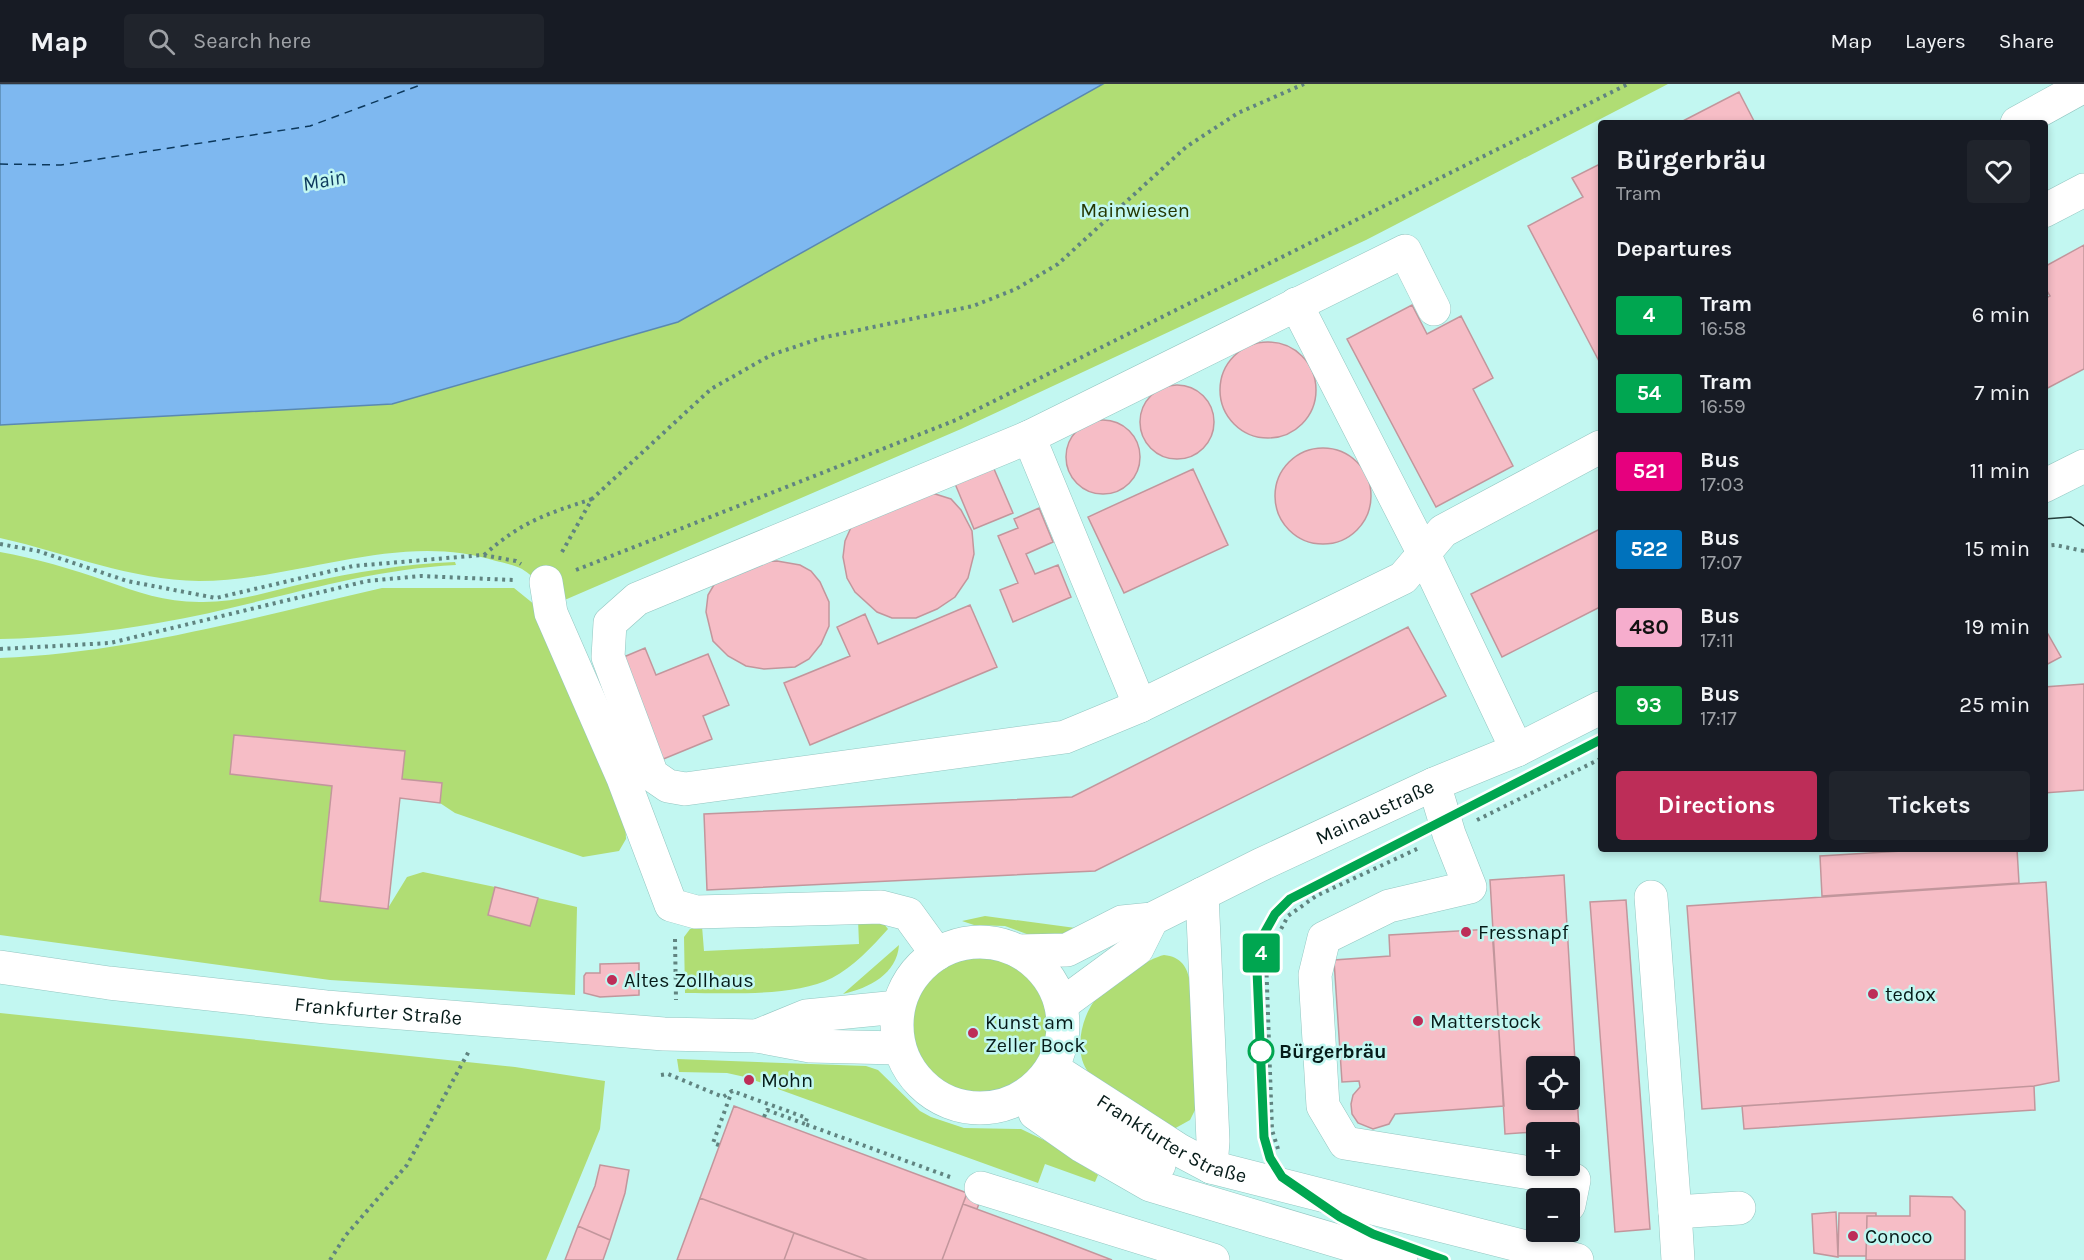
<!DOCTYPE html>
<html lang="en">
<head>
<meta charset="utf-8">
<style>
	:root { --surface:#171b24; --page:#20242c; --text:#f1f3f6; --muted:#9ea1a6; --line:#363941; --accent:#bd2d58 }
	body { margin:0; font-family:Karla,sans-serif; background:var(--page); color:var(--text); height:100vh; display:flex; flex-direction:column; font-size:22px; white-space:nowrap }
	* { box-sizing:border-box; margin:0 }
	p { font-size:20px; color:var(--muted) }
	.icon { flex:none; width:33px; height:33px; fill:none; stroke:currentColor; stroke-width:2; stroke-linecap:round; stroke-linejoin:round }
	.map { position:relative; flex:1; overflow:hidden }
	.sheet { position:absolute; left:1598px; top:36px; width:450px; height:732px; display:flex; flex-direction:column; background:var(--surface); border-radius:6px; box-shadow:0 3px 9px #0003 }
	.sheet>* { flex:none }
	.badge { padding:0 12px; border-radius:4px; font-size:21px; line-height:39px }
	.tools { position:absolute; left:1526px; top:972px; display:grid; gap:12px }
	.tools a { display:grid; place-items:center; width:54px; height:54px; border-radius:6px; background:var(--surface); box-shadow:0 3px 9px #0003; font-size:30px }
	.map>.badge { position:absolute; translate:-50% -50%; box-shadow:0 0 0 3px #fff }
	h2 { padding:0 18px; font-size:22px; line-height:54px }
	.round { display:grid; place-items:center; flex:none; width:63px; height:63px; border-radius:6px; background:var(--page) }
	.headline { display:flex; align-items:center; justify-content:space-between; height:102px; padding:0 18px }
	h1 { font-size:28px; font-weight:700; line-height:45px }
	.primary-button { display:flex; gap:12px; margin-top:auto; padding:12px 18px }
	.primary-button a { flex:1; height:69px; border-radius:6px; background:var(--accent); color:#fff; font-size:24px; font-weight:700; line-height:69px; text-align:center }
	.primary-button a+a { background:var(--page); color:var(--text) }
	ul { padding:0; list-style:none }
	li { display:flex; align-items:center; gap:18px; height:78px; padding:0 18px }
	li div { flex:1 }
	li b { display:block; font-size:22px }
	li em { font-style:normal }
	li .badge { min-width:66px; font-weight:700; text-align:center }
	header { display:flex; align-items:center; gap:36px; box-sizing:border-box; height:84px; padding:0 30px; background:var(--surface); border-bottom:2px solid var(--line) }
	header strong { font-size:28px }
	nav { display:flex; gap:33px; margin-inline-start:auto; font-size:21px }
	.search { width:420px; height:54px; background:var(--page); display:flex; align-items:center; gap:15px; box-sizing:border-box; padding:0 21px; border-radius:6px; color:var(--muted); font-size:22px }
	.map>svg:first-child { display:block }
	.green { fill:#b0dd74 }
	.water { fill:#7eb8f0; stroke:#5a89b0; stroke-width:1.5 }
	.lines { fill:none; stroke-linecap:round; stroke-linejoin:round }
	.ferry { stroke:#0c385c; stroke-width:1.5; stroke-dasharray:8 6; stroke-linecap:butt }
	.building { fill:#f6bdc6; stroke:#c2969c; stroke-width:1.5; fill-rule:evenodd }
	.minor-casing { stroke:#93c6c1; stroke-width:34 }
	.major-casing { stroke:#93c6c1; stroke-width:34 }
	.path { stroke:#608480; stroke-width:4; stroke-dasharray:3 4.5; stroke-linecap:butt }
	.minor { stroke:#fff; stroke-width:33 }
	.major { stroke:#fff; stroke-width:33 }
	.tram { stroke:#26403d; stroke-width:1.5 }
	.line-casing { stroke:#fff; stroke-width:14 }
	.line { stroke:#00a650; stroke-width:9 }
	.poi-dot { fill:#bd2d58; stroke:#c2f7f1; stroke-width:2 }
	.stop-dot { fill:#fff; stroke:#00a650; stroke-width:3 }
	.labels { text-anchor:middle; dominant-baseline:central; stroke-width:5; stroke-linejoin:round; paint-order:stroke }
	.park-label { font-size:20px; fill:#243702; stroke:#c2f7f1 }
	.street-label { font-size:20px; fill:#061b19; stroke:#c2f7f1 }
	.poi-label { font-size:20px; fill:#061b19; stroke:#c2f7f1; text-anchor:start }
	.stop-label { font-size:20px; font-weight:bold; fill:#061b19; stroke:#c2f7f1; text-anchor:start }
	.water-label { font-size:21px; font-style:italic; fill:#0c385c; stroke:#c2f7f1 }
</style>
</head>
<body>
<header>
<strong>Map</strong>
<div class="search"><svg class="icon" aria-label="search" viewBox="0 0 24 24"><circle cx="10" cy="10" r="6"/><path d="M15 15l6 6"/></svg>Search here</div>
<nav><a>Map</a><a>Layers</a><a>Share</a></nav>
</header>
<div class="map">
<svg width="2084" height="1176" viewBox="0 0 2084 1176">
	<rect width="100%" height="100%" fill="#c2f7f1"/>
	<path class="green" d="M 1103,0 L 1668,0 L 1366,156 L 961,345 L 560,518 C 548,508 536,494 522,485 C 515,481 504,479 496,477 C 399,446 297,497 199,497 C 130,496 67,469 0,454 L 0,341 L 392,320 L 678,238 Z
		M 0,468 C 35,474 72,485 106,497 C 137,508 165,518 199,518 C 235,519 271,507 306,499 C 356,488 404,480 455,478 L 456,481 C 354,486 259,522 158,539 C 106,548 53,554 0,555 Z
		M 382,504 L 514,504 L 535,521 L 625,734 L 626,755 L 619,767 L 583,773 L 455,729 L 440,719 L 442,699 L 402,695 L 404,667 L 337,660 L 336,663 L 230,690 L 332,702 L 320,817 L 388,824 L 407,793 L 423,788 L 495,803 L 488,831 L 530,842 L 538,814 L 577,823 L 575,911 L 330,896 L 0,851 L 0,574 C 130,569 255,533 382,504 Z
		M 985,832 L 1083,845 L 1075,850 L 1032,852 L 1005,842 L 974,841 L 962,837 Z
		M 858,835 L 884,840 L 888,845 C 872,863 853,883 832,894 C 795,913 727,909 685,909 L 684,853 L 690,845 L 702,842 L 704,867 L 859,860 Z
		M 899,861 C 897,890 869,904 843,910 Z
		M 1164,871 C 1181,873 1187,882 1190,898 L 1195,1026 L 1190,1036 L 1172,1046 C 1147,1030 1107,1011 1089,989 C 1072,968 1082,930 1098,912 C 1109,900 1149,874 1164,871 Z
		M911 941a68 68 0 1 1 136 0a68 68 0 1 1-136 0Z
		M 0,929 L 515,983 L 605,997 L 600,1045 L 546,1176 L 0,1176 Z
		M 677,975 L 866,982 L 878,986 L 920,1027 L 931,1033 L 964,1044 L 1021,1045 L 1046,1057 L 1098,1091 L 1095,1098 L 1045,1080 L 1038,1099 L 745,993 L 727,989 L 679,988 Z"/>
	<path class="water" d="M 0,0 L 1103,0 L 678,238 L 392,320 L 0,341 Z"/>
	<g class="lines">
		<path class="ferry" d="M 0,80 L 61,81 L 310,42 L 423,0"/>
	</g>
	<path class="building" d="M 1739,8 L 1755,39 L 1679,39 Z
		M 1600,80 L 1600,279 L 1528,142 L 1583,113 L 1572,94 Z
		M 2084,161 L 2084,285 L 2044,306 L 2044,215 L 2050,212 L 2044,202 L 2044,183 Z
		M 1412,221 L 1427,250 L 1461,232 L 1493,294 L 1473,305 L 1513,382 L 1436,423 L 1347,255 Z
		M1220 306a48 48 0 1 1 96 0a48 48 0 1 1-96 0Z
		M1140 338a37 37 0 1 1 74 0a37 37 0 1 1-74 0Z
		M1066 373a37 37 0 1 1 74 0a37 37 0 1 1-74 0Z
		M1275 412a48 48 0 1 1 96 0a48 48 0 1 1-96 0Z
		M 991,378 L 1013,429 L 974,445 L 953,395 Z
		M 1193,385 L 1228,461 L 1124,509 L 1088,433 Z
		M 932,409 L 951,415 L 961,426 L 972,447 L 974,470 L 968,494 L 955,513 L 937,525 L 916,534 L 892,534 L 877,528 L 855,508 L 847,494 L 843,473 L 845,457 L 853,439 Z
		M 1039,424 L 1053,458 L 1026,470 L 1035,490 L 1058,481 L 1071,513 L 1013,538 L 1000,506 L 1018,499 L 998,452 L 1018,444 L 1014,435 Z
		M 1600,445 L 1600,523 L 1502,573 L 1471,510 Z
		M 777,477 L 800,481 L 811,487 L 820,498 L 829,518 L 829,542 L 821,560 L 809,575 L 795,583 L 764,585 L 746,582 L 728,572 L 713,557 L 706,528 L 708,511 L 715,499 L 754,478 Z
		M 970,521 L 997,583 L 810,661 L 784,599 L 850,572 L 837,543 L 865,530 L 878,560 Z
		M 1408,543 L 1446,612 L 1095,787 L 707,806 L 704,730 L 1072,713 Z
		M 2044,543 L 2061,573 L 2044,582 Z
		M 645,564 L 656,591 L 708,570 L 729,621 L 703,632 L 712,655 L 661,676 L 619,575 Z
		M 2084,600 L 2084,706 L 2044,709 L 2044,603 Z
		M 234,651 L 405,667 L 402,695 L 442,699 L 440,719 L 400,714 L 388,825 L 320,817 L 332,702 L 230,690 Z
		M 1935,765 L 2017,765 L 2019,799 L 1822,812 L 1820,772 Z
		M 1564,791 L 1579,1045 L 1505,1050 L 1490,796 ZM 1536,982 L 1569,982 L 1569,1016 L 1536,1016 Z
		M 2046,798 L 2059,997 L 2034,1002 L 1702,1025 L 1687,822 Z
		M 495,803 L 538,814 L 530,842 L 488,831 Z
		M 1626,816 L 1650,1145 L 1615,1148 L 1590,818 Z
		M 1492,845 L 1504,1022 L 1395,1030 L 1389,1040 L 1373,1045 L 1358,1039 L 1352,1030 L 1351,1020 L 1353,1011 L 1360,1003 L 1359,997 L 1342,998 L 1334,876 L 1390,872 L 1389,851 Z
		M 639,879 L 639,911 L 600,913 L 584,909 L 584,892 L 586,889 L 600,889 L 600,880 Z
		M 2034,1002 L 2035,1026 L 1744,1045 L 1742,1022 Z
		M 734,1022 L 967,1109 L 942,1176 L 868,1176 L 700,1114 Z
		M 600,1081 L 629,1086 L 625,1109 L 610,1156 L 578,1142 L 595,1102 Z
		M 972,1096 L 986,1101 L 977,1125 L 963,1120 Z
		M 1910,1112 L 1952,1113 L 1965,1127 L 1965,1176 L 1866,1176 L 1867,1132 L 1910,1132 Z
		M 700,1114 L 794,1149 L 784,1176 L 677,1176 Z
		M 963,1120 L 1047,1151 L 1112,1176 L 942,1176 Z
		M 1836,1128 L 1838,1173 L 1814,1169 L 1812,1130 Z
		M 1839,1129 L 1876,1129 L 1876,1132 L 1867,1132 L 1866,1172 L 1838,1172 Z
		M 578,1142 L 610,1156 L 603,1176 L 565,1176 Z
		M 794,1149 L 868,1176 L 784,1176 Z"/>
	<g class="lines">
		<g class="minor-casing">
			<g id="minor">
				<path d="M 2017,39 L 2084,2"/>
				<path d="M 2044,127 L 2084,106"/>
				<path d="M 1296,220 L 1423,468 L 1517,666"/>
				<path d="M 1434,225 L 1405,167 L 1029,353 L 1140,622 L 1403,494 L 1443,447 L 1600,363"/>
				<path d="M 1029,353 L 637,515 L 610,539 L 608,573 L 652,691 L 668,702 L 685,705 L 1065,653 L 1140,622"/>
				<path d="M 546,498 L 551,529 L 623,694 L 671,821 L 696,828 L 881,823 L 908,830 L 937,870"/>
				<path d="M 1434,700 L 1449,750 L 1470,803 L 1389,822 L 1324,854 L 1315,891 L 1323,1022 L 1345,1059 L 1574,1096 L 1569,1121"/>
				<path d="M 1202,810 L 1213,1057 L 1211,1083"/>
				<path d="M 1651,813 L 1675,1128"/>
				<path id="s1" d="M 1052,984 L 1179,1066 L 1211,1083 L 1577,1176"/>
				<path d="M 1026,1011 L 1031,1016 L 1035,1029 L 1082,1062 L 1150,1101 L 1401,1176"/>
				<path d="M 1045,1018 L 1058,1020 L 1159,1081"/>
				<path d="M 981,1104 L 1213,1176"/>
				<path d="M 1678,1176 L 1675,1128 L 1739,1124"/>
			</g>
		</g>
		<g class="major-casing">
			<g id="major">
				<path d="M 2044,402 L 2084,382"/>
				<circle cx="980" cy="941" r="83"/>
				<path id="s2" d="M 1018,867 L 1067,866 L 1122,838 L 1152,835 L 1260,781 L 1434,700 L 1517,666 L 1600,624"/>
				<path id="s3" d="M 0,883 L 109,899 L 326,923 L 664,950 L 757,952 L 810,962 L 899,964"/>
				<path d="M 1061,921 L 1137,865 L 1152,835"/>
				<path d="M 757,952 L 806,932 L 898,923"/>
			</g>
		</g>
		<path class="path" d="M 0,460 L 38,467 L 127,497 L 216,514 L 353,482 L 483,471 L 516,477 L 521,480
			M 2044,462 L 2055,461 L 2084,467
			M 562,468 L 592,415 L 711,305 L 771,271 L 821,254 L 973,222 L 1016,205 L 1058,180 L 1186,63 L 1238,29 L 1304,0
			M 484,471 C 521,438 546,430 592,415
			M 576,486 L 956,336 L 1628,0
			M 0,565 L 110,559 L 367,497 L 421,492 L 513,496
			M 1477,736 L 1600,675
			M 675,855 L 676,916
			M 661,991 L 668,990 L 723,1013 L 732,1007 L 807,1034 L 805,1040 L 950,1093
			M 764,1033 L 767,1026 L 805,1040
			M 719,1061 L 713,1059 L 732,1007
			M 1278,1065 L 1272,1046 L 1266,873 L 1288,832 L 1316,812 L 1419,764
			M 330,1176 L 346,1151 L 407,1081 L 469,967"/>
		<use href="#minor" class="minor"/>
		<use href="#major" class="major"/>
		<path class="tram" d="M 2044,435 L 2071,433 L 2084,442
			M 1445,1176 L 1373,1151 L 1339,1133 L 1282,1093 L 1270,1074 L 1264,1053 L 1257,886 L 1265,848 L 1275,830 L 1290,815 L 1600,656"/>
	</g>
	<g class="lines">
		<g class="line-casing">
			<path id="line" d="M 1444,1176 L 1373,1150 L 1340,1133 L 1282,1093 L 1270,1074 L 1264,1053 L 1257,886 L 1265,848 L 1275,830 L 1290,815 L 1600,656"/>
		</g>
		<use href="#line" class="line"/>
	</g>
	<g class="poi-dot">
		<circle cx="1466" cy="848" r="6"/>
		<circle cx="612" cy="896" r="6"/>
		<circle cx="1873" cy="910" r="6"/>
		<circle cx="1418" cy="937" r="6"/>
		<circle cx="973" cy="949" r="6"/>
		<circle cx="749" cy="996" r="6"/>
		<circle cx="1853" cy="1152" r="6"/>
	</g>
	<circle class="stop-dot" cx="1261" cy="967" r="12"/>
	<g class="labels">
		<g class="park-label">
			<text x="1135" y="126">Mainwiesen</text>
		</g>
		<g class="street-label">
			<text stroke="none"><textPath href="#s2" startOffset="388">Mainaustraße</textPath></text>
			<text stroke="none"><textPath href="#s3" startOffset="381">Frankfurter Straße</textPath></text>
			<text stroke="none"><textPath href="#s1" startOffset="140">Frankfurter Straße</textPath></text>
		</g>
		<g class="poi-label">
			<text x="1478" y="848">Fressnapf</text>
			<text x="624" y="896">Altes Zollhaus</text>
			<text x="1885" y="910">tedox</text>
			<text x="1430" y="937">Matterstock</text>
			<text x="985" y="938">Kunst am<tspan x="985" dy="23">Zeller Bock</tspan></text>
			<text x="761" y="996">Mohn</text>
			<text x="1865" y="1152">Conoco</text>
		</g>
		<g class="stop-label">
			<text x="1279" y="967">Bürgerbräu</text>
		</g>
		<g class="water-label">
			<text transform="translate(324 96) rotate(-11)">Main</text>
		</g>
	</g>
</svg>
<div class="tools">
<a><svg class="icon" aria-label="locate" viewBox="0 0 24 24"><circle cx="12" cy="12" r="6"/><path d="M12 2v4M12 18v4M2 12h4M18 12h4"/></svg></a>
<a>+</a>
<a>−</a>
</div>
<b class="badge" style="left:1261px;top:869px;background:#00a650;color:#fff">4</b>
<section class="sheet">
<div class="headline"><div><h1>Bürgerbräu</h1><p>Tram</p></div><a class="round"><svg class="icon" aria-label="heart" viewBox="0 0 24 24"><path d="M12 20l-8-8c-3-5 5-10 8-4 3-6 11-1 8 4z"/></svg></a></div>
<h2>Departures</h2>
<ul>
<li><span class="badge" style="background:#00a650;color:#fff">4</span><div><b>Tram</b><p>16:58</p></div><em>6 min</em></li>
<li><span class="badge" style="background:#00a651;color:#fff">54</span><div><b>Tram</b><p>16:59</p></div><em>7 min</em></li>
<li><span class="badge" style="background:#e6007e;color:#fff">521</span><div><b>Bus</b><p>17:03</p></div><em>11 min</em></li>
<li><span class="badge" style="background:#0072bc;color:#fff">522</span><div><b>Bus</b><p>17:07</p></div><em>15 min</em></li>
<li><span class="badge" style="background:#f6adcd;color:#111">480</span><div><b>Bus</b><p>17:11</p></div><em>19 min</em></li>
<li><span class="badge" style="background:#0ba13b;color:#fff">93</span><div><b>Bus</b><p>17:17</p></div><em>25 min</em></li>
</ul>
<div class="primary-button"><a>Directions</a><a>Tickets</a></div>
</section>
</div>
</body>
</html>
